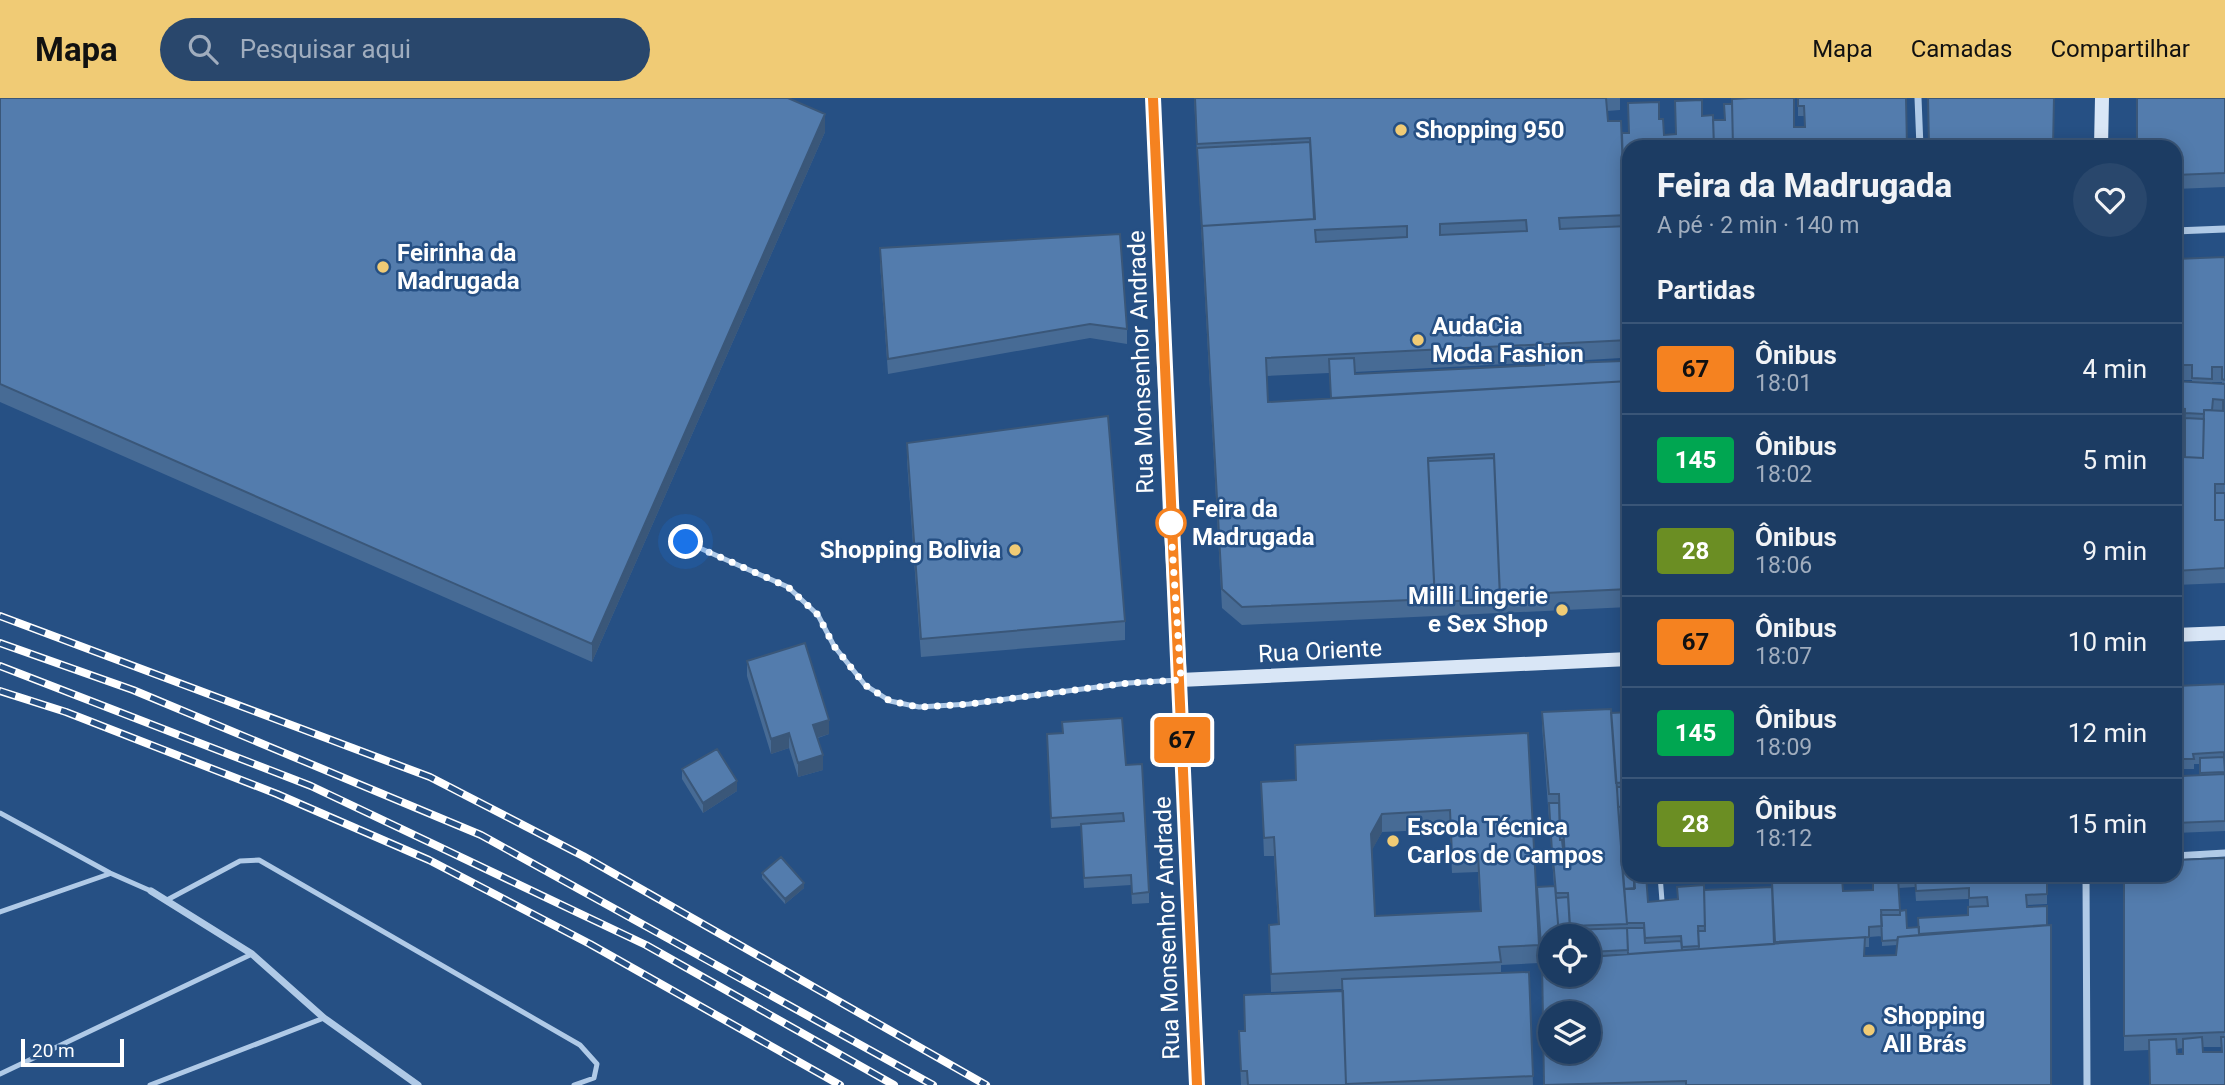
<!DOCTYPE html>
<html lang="pt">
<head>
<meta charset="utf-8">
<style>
	:root { --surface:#1c3c63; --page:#29476c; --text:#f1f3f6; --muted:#a0adbe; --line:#3a5678; --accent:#f0cb75 }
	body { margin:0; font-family:Roboto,sans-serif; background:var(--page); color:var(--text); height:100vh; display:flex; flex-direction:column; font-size:26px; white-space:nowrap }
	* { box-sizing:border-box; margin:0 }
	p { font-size:23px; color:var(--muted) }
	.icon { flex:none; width:38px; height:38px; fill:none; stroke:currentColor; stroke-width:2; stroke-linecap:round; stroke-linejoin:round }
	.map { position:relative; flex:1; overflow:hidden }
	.panel { position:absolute; left:1622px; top:42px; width:560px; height:742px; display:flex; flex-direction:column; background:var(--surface); border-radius:21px; box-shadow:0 4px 18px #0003,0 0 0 2px var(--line) }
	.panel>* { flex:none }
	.badge { padding:0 14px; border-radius:5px; font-size:24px; line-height:46px }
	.fabs { position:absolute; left:1538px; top:826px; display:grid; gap:14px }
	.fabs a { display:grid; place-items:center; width:63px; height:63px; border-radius:50%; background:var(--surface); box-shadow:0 4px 18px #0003,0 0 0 2px var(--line); font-size:35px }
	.scale { position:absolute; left:21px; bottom:18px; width:103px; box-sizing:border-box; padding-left:7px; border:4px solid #fff; border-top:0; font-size:19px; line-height:24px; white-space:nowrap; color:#fff; -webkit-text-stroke:5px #265084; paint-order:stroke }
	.you { position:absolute; width:35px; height:35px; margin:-18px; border:5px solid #fff; border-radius:50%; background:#1a73e8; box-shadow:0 0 0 10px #1a73e833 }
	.map>.badge { position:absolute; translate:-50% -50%; box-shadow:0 0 0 4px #fff }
	h2 { padding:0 35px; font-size:26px; line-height:63px }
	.round { display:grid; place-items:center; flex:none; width:74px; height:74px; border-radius:37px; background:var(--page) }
	.headline { display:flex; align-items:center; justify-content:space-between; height:119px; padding:0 35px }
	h1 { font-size:33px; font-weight:800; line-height:52px }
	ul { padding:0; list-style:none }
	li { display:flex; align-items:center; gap:21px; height:91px; padding:0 35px; border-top:2px solid var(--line) }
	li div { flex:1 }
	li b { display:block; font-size:26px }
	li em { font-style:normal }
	li .badge { min-width:77px; font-weight:700; text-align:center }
	header { display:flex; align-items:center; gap:42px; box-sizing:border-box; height:98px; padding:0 35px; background:var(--accent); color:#111 }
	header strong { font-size:33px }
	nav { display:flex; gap:38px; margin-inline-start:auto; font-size:24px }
	.search { width:490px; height:63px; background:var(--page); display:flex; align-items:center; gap:18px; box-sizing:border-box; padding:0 24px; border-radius:38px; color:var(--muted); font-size:26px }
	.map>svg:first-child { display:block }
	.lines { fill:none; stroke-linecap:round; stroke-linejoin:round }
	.lane { stroke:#b0cae7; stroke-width:5 }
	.street { stroke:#b0cae7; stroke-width:7 }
	.secondary { stroke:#d9e6f6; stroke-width:14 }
	.rail-casing { stroke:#fff; stroke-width:8 }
	.rail { stroke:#265084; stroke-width:5; stroke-dasharray:16; stroke-linecap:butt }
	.wall { fill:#476b95; fill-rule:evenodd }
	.shaded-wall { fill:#3a5779 }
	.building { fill:#537cad; stroke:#3a5779; stroke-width:2; fill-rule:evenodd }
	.line-casing { stroke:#fff; stroke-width:16 }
	.line { stroke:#f58220; stroke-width:10 }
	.walk { stroke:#fff; stroke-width:7; stroke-dasharray:0 12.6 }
	.poi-dot { fill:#f0cb75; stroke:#265084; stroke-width:2.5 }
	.stop-dot { fill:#fff; stroke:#f58220; stroke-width:3.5 }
	.labels { text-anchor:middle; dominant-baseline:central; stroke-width:5; stroke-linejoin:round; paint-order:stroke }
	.poi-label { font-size:24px; font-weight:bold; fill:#fff; stroke:#265084; text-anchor:start }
	.street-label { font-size:24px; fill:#fff; stroke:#265084 }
	.stop-label { font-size:24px; font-weight:bold; fill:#fff; stroke:#265084; text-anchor:start }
</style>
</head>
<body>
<header>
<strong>Mapa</strong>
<div class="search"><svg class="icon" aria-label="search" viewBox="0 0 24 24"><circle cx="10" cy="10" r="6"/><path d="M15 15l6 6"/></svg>Pesquisar aqui</div>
<nav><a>Mapa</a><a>Camadas</a><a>Compartilhar</a></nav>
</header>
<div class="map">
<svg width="2225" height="987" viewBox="0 0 2225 987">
	<rect width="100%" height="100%" fill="#265084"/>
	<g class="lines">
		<path class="lane" d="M 686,444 L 788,489 L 818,517 L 834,548 L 865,587 L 890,603 L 919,609 L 969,606 L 1128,585 L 1178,582
			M 0,715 L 110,775 L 151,793
			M 1660,777 L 1662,803
			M 167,802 L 240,763 L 259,762 L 580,947 L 597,966 L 594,980 L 574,987
			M 0,814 L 109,776
			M 0,976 L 252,856
			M 150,987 L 324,920"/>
		<path class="street" d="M 1918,0 L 1920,49
			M 2175,133 L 2225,131
			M 1181,582 L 1197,987
			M 2175,758 L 2225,755
			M 2086,777 L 2087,987
			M 151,793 L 252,856 L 324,920 L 418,987"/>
		<path class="secondary" d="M 1153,0 L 1170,417 L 1180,582 L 1629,561
			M 2101,49 L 2102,0
			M 2175,537 L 2225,535"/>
		<g class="rail-casing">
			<path id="rail" d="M 0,518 L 430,679 L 583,758 L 986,987
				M 0,545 L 133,592 L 481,737 L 933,987
				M 0,568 L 311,688 L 646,847 L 894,987
				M 0,593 L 66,614 L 277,696 L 429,762 L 590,846 L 840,987"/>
		</g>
		<use href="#rail" class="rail"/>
	</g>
	<path class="wall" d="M 0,0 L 825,34 L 592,564 L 0,304 Z
		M 1194,0 L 1620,0 L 1620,12 L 1607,13 L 1608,23 L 1622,35 L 1629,35 L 1659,21 L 1664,37 L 1676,36 L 1702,18 L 1713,22 L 1804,29 L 1804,18 L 1798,18 L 1798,0 L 1907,49 L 1629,49 L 1629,91 L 1627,91 L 1629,145 L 1629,509 L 1242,527 L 1222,510 ZM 1621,260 L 1622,263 L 1570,265 L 1570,263 ZM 1543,264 L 1543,267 L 1355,276 L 1355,274 ZM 1329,275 L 1331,300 L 1268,304 L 1267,278 Z
		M 2225,0 L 2225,89 L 2175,91 L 2175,49 Z
		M 880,150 L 1127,231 L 1127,246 L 1090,240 L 888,276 L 880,165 Z
		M 2225,159 L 2225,485 L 2175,487 L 2175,161 ZM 2182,282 L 2192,282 L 2192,284 L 2182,283 ZM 2212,284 L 2222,284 L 2222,286 L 2212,285 Z
		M 907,345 L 1125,523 L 1125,542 L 921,559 L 907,363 Z
		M 747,563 L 829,636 L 818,640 L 823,672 L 798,679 L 789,650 L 771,656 L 747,578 Z
		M 2225,586 L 2225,733 L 2175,735 L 2175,588 ZM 2194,666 L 2200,666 L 2200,677 L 2182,678 L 2182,671 L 2194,671 Z
		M 1542,614 L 1611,615 L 1629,614 L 1629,777 L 1648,804 L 1678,801 L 1677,789 L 1704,792 L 1843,793 L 1873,792 L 1872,777 L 2047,777 L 2047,806 L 2027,807 L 2051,987 L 1544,987 L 1589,877 L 1589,838 L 1550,838 L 1550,852 L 1541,853 L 1537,789 L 1554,788 L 1542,628 ZM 1915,789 L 1916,803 L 1969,801 L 1969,809 L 1968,817 L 1918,820 L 1918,829 L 1907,830 L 1900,813 L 1899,790 ZM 1882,835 L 1882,848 L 1897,847 L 1896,857 L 1865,858 L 1865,849 L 1869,849 L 1869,839 L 1882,838 Z
		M 1528,635 L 1539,865 L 1501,867 L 1501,875 L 1529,874 L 1533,987 L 1241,987 L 1239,933 L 1245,933 L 1342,893 L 1342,891 L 1271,894 L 1269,827 L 1278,827 L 1274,758 L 1264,758 L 1261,684 L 1295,682 L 1295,647 ZM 1450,731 L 1452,775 L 1478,774 L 1480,813 L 1375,818 L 1371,753 L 1382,734 Z
		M 1047,646 L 1126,667 L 1149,794 L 1149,805 L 1132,806 L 1131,787 L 1084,790 L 1081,728 L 1051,730 Z
		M 682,671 L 737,693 L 703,715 L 682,681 Z
		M 2225,760 L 2225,987 L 2149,952 L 2124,953 L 2124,777 ZM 2203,949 L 2221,949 L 2222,954 L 2203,954 ZM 2183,950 L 2183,956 L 2177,956 L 2177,951 Z
		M 762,775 L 804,790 L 785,806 L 762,780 Z"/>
	<path class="shaded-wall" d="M 825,16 L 825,34 L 592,564 L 592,546 Z
		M 829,622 L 829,636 L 813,641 L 813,627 Z
		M 789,635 L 789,650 L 771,656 L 771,641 Z
		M 823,657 L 823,672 L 798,679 L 798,665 Z
		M 737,683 L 737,693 L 703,715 L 703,705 Z
		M 1382,716 L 1382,734 L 1371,754 L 1371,736 Z
		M 804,785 L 804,790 L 785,806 L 785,801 Z"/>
	<path class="building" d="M 0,0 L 788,0 L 825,16 L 592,546 L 0,286 Z
		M 1195,0 L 1606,0 L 1608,23 L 1621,23 L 1623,73 L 1626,73 L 1628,117 L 1559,120 L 1560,131 L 1628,128 L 1629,242 L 1266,260 L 1268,304 L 1629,283 L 1629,491 L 1500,497 L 1494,356 L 1428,360 L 1435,501 L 1242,509 L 1222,491 L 1202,128 L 1315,121 L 1310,40 L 1197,46 ZM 1526,122 L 1527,133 L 1440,137 L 1440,126 ZM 1407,128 L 1407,139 L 1316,144 L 1315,132 Z
		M 1749,0 L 1794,0 L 1794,29 L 1805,29 L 1804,8 L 1798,8 L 1798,0 L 1906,0 L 1907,49 L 1733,49 L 1732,1 Z
		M 1928,0 L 2054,0 L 2053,49 L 1929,49 Z
		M 2137,0 L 2225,0 L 2225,75 L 2175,77 L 2175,49 L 2137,49 Z
		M 1702,2 L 1702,18 L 1713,17 L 1714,49 L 1629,49 L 1629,81 L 1627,81 L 1626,73 L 1623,73 L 1622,35 L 1629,35 L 1628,5 L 1659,4 L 1659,21 L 1663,21 L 1664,37 L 1676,36 L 1675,3 Z
		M 1724,6 L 1732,6 L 1733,49 L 1714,49 L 1713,22 L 1725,22 Z
		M 1310,44 L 1314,121 L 1202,128 L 1202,131 L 1197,50 Z
		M 1120,136 L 1127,231 L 1090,226 L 888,261 L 880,150 Z
		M 2225,159 L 2225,282 L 2222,281 L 2222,269 L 2212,269 L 2212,281 L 2192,280 L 2192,267 L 2182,267 L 2182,279 L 2175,279 L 2175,161 Z
		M 1621,246 L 1629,246 L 1629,283 L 1331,300 L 1329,261 L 1354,260 L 1355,276 L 1544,267 L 1543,250 L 1569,249 L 1570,265 L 1622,263 Z
		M 2175,283 L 2225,286 L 2225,313 L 2223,313 L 2223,302 L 2213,301 L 2212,312 L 2204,312 L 2204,316 L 2185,315 L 2185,311 L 2175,310 Z
		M 2175,310 L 2185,311 L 2184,359 L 2203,360 L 2204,312 L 2225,313 L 2225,386 L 2215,386 L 2215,422 L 2225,422 L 2225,470 L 2175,473 L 2175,423 L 2177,423 L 2176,386 L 2175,386 Z
		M 1108,318 L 1125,523 L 921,541 L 907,345 Z
		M 2185,320 L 2204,321 L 2203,360 L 2185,359 Z
		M 1494,360 L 1500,501 L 1435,504 L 1428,363 Z
		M 2215,395 L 2225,395 L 2225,422 L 2215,422 Z
		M 2175,396 L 2176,396 L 2177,423 L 2175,423 Z
		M 805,545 L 829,622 L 813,627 L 823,657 L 798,665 L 789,635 L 771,641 L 747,563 Z
		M 2225,586 L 2225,674 L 2224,654 L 2193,656 L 2194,661 L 2182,661 L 2182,678 L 2225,676 L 2225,723 L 2175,725 L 2175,588 Z
		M 1611,611 L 1627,826 L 1570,828 L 1568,795 L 1556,795 L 1553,761 L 1565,760 L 1563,727 L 1560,727 L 1559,696 L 1549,696 L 1542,614 Z
		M 1629,614 L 1629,684 L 1616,685 L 1611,615 Z
		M 1122,620 L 1126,667 L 1142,666 L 1149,794 L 1132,796 L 1131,777 L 1084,780 L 1081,726 L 1124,723 L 1123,715 L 1051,720 L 1047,636 L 1063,635 L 1062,624 Z
		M 1528,635 L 1539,847 L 1499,849 L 1501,864 L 1271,876 L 1269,827 L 1279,826 L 1274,739 L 1264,740 L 1261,684 L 1296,682 L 1295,647 ZM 1450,712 L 1452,757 L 1478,756 L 1481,813 L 1375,818 L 1371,736 L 1382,716 Z
		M 717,651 L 737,683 L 703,705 L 682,671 Z
		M 2224,659 L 2225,674 L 2200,675 L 2200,660 Z
		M 1617,689 L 1629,689 L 1629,708 L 1618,709 Z
		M 1549,705 L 1559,705 L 1560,742 L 1562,742 L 1564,760 L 1553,761 L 1553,770 Z
		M 1629,708 L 1629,761 L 1622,761 L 1618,709 Z
		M 781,759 L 804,785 L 785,801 L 762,775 Z
		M 2225,760 L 2225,934 L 2124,938 L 2124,777 L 2175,777 L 2175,762 Z
		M 1622,766 L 1629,766 L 1629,777 L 1634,777 L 1634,791 L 1624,791 Z
		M 1634,777 L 1646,777 L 1648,804 L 1678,801 L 1677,789 L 1704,787 L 1705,828 L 1698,828 L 1699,848 L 1682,849 L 1681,838 L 1645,840 L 1644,825 L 1627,825 L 1624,791 L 1635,790 Z
		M 1873,777 L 2047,777 L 2047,796 L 2026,797 L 2027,809 L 2047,808 L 2047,827 L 1919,836 L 1918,820 L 1968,817 L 1968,809 L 1988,808 L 1987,799 L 1969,800 L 1969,790 L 1916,793 L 1915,779 L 1898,780 L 1900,812 L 1881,812 L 1882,828 L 1869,829 L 1869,839 L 1775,844 L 1772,784 L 1842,780 L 1843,793 L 1873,792 Z
		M 1555,788 L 1559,838 L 1550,838 L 1550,847 L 1541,848 L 1537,789 Z
		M 1772,789 L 1774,846 L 1699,851 L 1698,833 L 1705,833 L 1704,792 Z
		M 1568,799 L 1570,832 L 1627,830 L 1628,852 L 1589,854 L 1589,838 L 1559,838 L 1556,800 Z
		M 1906,812 L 1907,830 L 1919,829 L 1919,837 L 1898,839 L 1897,842 L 1882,843 L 1881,817 L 1900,817 L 1900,813 Z
		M 2051,827 L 2051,987 L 1686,987 L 1686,983 L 1544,987 L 1542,863 L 1550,862 L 1550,877 L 1589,877 L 1589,859 L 1865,839 L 1864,858 L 1896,857 L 1898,839 ZM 1550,915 L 1589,915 L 1589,954 L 1550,954 Z
		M 1627,830 L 1644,830 L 1645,845 L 1681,843 L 1682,852 L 1628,856 Z
		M 1529,874 L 1533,978 L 1346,986 L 1342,881 Z
		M 1343,893 L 1346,987 L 1248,987 L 1247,973 L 1241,973 L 1239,933 L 1245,933 L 1244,897 Z
		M 2202,939 L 2203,954 L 2222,954 L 2221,939 L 2225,939 L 2225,987 L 2150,987 L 2149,942 L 2176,941 L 2177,956 L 2183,956 L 2183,941 Z"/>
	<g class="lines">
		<g class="line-casing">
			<path id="line" d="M 1153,0 L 1197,987"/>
		</g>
		<use href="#line" class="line"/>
		<path class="walk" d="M 686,444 L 788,489 L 818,517 L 834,548 L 865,587 L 890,603 L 919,609 L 969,606 L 1128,585 L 1181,582 L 1170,417 L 1171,425"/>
	</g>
	<g class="poi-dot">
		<circle cx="1401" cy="32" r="7"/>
		<circle cx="383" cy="169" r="7"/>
		<circle cx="1418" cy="242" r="7"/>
		<circle cx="1015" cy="452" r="7"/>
		<circle cx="1562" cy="512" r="7"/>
		<circle cx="1393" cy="743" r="7"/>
		<circle cx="1869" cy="932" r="7"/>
	</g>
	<circle class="stop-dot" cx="1171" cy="425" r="14"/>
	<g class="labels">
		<g class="poi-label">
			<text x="1415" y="32">Shopping 950</text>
			<text x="397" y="155">Feirinha da<tspan x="397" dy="28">Madrugada</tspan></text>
			<text x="1432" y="228">AudaCia<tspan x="1432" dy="28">Moda Fashion</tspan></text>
			<text x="1001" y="452" text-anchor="end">Shopping Bolivia</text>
			<text x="1548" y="498" text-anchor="end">Milli Lingerie<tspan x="1548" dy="28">e Sex Shop</tspan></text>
			<text x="1407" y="729">Escola Técnica<tspan x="1407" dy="28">Carlos de Campos</tspan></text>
			<text x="1883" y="918">Shopping<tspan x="1883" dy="28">All Brás</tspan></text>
		</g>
		<g class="street-label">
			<text transform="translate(1141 264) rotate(-92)">Rua Monsenhor Andrade</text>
			<text transform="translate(1320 553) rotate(-3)">Rua Oriente</text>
			<text transform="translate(1167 830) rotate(-92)">Rua Monsenhor Andrade</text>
		</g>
		<g class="stop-label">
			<text x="1192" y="411">Feira da<tspan x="1192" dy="28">Madrugada</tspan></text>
		</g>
	</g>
</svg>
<div class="fabs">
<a><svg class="icon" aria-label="locate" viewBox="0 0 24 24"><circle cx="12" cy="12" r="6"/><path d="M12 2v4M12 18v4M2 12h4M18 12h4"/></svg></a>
<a><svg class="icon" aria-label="layers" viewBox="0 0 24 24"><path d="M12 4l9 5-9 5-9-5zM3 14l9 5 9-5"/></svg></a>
</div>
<div class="scale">20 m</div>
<div class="you" style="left:686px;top:444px"></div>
<b class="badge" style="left:1182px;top:642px;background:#f58220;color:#111">67</b>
<section class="panel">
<div class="headline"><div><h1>Feira da Madrugada</h1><p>A pé · 2 min · 140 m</p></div><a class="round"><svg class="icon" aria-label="heart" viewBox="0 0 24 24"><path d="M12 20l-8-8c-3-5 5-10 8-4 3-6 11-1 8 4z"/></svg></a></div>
<h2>Partidas</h2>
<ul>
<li><span class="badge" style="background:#f58220;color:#111">67</span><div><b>Ônibus</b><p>18:01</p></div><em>4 min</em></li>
<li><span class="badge" style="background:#00a651;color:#fff">145</span><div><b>Ônibus</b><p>18:02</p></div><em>5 min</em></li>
<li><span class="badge" style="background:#6b8e23;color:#fff">28</span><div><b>Ônibus</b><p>18:06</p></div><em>9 min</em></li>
<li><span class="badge" style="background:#f58220;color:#111">67</span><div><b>Ônibus</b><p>18:07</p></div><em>10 min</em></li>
<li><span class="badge" style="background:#00a651;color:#fff">145</span><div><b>Ônibus</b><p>18:09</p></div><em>12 min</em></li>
<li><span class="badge" style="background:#6b8e23;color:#fff">28</span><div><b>Ônibus</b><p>18:12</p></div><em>15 min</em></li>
</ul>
</section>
</div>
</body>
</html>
